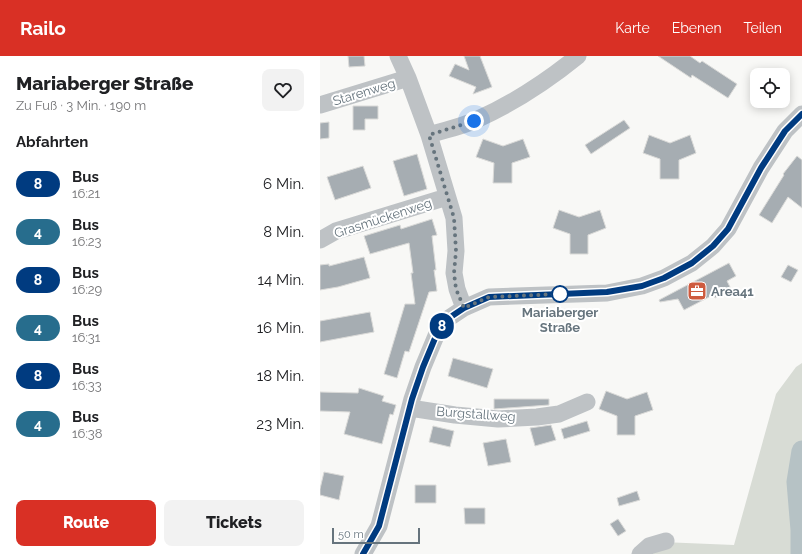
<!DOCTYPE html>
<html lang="de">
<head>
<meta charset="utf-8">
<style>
	:root { --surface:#fff; --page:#f2f2f2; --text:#202124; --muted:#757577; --accent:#d93025 }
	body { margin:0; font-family:Raleway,sans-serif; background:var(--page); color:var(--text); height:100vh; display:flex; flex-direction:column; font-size:15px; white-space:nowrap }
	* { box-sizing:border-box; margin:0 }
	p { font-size:13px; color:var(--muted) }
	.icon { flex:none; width:22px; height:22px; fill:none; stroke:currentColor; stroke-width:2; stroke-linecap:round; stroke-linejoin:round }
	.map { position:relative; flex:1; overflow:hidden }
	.details { display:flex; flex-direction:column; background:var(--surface); width:320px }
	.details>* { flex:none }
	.badge { padding:0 8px; border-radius:13px; font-size:14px; line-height:26px }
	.tools { position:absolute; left:430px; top:12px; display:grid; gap:8px }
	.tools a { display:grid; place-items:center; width:40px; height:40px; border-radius:8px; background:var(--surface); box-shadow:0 2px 10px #0003; font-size:20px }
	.scale { position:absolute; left:12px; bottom:10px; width:88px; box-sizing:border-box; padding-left:4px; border:2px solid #66747d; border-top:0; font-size:11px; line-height:14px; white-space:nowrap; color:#66747d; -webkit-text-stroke:3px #fff; paint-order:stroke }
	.you { position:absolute; width:20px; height:20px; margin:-10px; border:3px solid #fff; border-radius:50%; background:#1a73e8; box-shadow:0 0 0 6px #1a73e833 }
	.map>.badge { position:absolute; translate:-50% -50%; box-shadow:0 0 0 2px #fff }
	h2 { padding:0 16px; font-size:15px; line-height:36px }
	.round { display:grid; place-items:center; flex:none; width:42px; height:42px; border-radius:8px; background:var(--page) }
	.summary { display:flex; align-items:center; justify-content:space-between; height:68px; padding:0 16px }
	h1 { font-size:19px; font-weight:800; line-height:30px }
	.primary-button { display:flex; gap:8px; margin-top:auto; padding:8px 16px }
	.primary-button a { flex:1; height:46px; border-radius:8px; background:var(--accent); color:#fff; font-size:16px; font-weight:800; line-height:46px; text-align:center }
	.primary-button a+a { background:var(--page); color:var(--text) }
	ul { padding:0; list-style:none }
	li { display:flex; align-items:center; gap:12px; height:48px; padding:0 16px }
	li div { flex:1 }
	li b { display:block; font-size:15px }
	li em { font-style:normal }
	li .badge { min-width:44px; font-weight:700; text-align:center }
	header { display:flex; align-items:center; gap:24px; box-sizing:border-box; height:56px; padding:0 20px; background:var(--accent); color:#fff }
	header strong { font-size:19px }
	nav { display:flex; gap:22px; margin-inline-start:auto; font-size:14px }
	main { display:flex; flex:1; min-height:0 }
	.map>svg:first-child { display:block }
	.green { fill:#d8dcd5 }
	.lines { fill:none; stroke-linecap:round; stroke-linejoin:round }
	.river { stroke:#b6c2c5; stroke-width:21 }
	.building { fill:#a6adb2; stroke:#dadad8 }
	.minor { stroke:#bec2c5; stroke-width:17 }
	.line-casing { stroke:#fff; stroke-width:9 }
	.line { stroke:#003b80; stroke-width:6 }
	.walk { stroke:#66747d; stroke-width:4; stroke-dasharray:0 7.2 }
	.stop-dot { fill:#fff; stroke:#003b80; stroke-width:2 }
	.labels { text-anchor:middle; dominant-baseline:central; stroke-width:4; stroke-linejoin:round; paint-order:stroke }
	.street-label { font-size:13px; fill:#66747d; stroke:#fff }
	.poi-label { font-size:13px; font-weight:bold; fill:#66747d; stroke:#fff; text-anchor:start }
	.stop-label { font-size:13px; font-weight:bold; fill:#66747d; stroke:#fff }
</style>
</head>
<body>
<header>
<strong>Railo</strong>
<nav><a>Karte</a><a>Ebenen</a><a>Teilen</a></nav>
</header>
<main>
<section class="details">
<div class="summary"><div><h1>Mariaberger Straße</h1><p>Zu Fuß · 3 Min. · 190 m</p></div><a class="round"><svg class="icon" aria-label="heart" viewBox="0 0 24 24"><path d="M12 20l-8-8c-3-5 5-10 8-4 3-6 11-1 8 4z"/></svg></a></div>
<h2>Abfahrten</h2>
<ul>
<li><span class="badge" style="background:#003b80;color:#fff">8</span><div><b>Bus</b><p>16:21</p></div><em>6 Min.</em></li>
<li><span class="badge" style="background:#276d8d;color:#fff">4</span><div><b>Bus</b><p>16:23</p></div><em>8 Min.</em></li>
<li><span class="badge" style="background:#003b80;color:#fff">8</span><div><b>Bus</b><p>16:29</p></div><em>14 Min.</em></li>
<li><span class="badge" style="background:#276d8d;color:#fff">4</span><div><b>Bus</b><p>16:31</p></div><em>16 Min.</em></li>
<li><span class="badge" style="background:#003b80;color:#fff">8</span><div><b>Bus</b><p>16:33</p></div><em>18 Min.</em></li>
<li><span class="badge" style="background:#276d8d;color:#fff">4</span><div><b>Bus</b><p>16:38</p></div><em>23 Min.</em></li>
</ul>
<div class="primary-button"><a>Route</a><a>Tickets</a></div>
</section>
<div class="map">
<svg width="482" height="498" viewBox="0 0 482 498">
	<rect width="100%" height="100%" fill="#f8f8f6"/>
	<path class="green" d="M 482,307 L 482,498 L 331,498 L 342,486 L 414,489 L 456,338 L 476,311 Z"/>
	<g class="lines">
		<path class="river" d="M 481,498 L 481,474 L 477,426 L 482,395"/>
	</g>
	<path class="building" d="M 28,0 L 44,0 L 45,10 L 29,11 Z
		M 144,0 L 160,0 L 172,31 L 153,38 L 156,31 L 129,20 L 135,8 L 149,14 Z
		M 338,0 L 370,0 L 380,7 L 382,5 L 417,28 L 408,42 L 372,19 L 371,22 Z
		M 33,50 L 58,50 L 58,63 L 45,63 L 45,74 L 33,74 Z
		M 304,64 L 310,72 L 271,98 L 265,89 Z
		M 9,66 L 9,82 L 0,83 L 0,67 Z
		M 329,79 L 350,87 L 370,79 L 376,97 L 359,104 L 359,123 L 340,123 L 340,103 L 323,97 Z
		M 163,83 L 183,90 L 203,83 L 210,101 L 192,107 L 192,127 L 173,127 L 174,107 L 156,101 Z
		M 97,98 L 107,133 L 84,140 L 73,105 Z
		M 477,100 L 482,104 L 482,152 L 468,141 L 452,167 L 439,159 L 464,119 L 463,118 Z
		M 43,110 L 51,132 L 15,144 L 7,121 Z
		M 239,154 L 259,161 L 280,154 L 286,172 L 268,179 L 268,198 L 250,198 L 250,178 L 233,172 Z
		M 112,163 L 117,179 L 112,180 L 116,214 L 114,214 L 117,235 L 109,236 L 89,296 L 85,295 L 77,322 L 64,318 L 85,248 L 95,248 L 91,217 L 93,217 L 89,187 L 50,198 L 44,180 L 80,169 L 81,173 Z
		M 44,201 L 50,222 L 18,231 L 0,234 L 0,209 L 9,208 L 9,210 Z
		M 409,207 L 416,220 L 407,225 L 411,233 L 395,242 L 393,239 L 364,254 L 358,243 L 340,246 L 339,244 Z
		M 468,209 L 478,214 L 471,226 L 461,221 Z
		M 50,256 L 54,276 L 0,286 L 0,265 Z
		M 133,302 L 173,313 L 167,332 L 128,320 Z
		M 39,332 L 64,340 L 62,345 L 76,349 L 73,359 L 70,358 L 62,388 L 24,378 L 30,356 L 0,355 L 0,336 L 38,337 Z
		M 286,335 L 307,343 L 327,336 L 333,354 L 315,360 L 315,379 L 297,379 L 297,360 L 279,353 Z
		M 174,343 L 229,343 L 229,349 L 174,353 Z
		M 267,365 L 270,375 L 244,383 L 241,373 Z
		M 231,369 L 236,384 L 215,390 L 210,372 Z
		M 113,370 L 134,375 L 130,391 L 109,386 Z
		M 186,383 L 191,406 L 168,410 L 163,387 Z
		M 4,416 L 24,420 L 19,444 L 0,439 L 0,433 Z
		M 95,429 L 116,429 L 116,447 L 95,447 Z
		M 317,435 L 320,444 L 299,450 L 297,442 Z
		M 144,452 L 165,452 L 165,468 L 145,468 Z
		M 298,463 L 306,475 L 298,480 L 290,468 Z"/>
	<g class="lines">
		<path class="minor" d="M 78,0 L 88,22 L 109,79 L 134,162 L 136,195 L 134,217 L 137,233 L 144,252
			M 0,49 L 88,22
			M 109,79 C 124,74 141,71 156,64 C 194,47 226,26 258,0
			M 0,184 L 16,175 L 127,141
			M 90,352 L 135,359 L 178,363 L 217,361 L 239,358 L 267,346
			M 43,498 L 59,470 L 92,343 L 103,311 L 118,275 L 129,262 L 144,252 L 169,241 L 287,237 L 322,230 L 344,222 L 372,207 L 393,190 L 408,173 L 441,112 L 465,75 L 482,58
			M 320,498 L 329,490 L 346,485"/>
	</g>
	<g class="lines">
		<g class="line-casing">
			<path id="line" d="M 43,498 L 59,470 L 92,343 L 103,311 L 118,275 L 129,262 L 144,252 L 169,241 L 287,236 L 322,230 L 344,222 L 372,207 L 393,190 L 408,173 L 441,112 L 465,75 L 482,58"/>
		</g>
		<use href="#line" class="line"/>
		<path class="walk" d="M 154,65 L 109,79 L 134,162 L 136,195 L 134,217 L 136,233 L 144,252 L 169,241 L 240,238"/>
	</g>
	<defs>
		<g id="office-square" transform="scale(1)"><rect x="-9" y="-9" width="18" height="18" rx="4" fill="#ce5b3f" stroke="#fff"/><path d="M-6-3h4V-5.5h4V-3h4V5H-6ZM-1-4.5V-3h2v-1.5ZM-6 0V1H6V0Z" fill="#fff"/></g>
	</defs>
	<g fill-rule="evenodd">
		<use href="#office-square" x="377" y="235"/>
	</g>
	<circle class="stop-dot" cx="240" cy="238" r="8"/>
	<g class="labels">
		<g class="street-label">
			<text transform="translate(44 36) rotate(-17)">Starenweg</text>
			<text transform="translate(63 162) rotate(-18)">Grasmückenweg</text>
			<text transform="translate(156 358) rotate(4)">Burgstallweg</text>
		</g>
		<g class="poi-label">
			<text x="391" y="235">Area41</text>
		</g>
		<g class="stop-label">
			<text x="240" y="256">Mariaberger<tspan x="240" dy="15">Straße</tspan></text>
		</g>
	</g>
</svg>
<div class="tools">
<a><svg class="icon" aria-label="locate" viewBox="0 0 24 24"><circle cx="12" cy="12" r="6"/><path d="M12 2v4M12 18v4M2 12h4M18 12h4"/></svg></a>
</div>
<div class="scale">50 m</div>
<div class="you" style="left:154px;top:65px"></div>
<b class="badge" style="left:122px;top:270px;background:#003b80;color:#fff">8</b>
</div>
</main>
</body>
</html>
